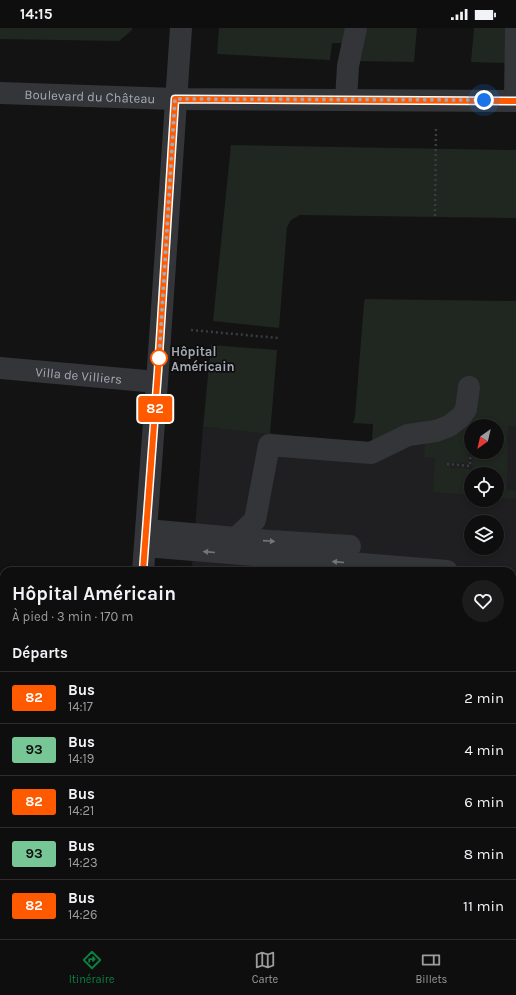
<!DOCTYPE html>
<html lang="fr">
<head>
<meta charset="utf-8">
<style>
	:root { --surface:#0e0e0f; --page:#1c1c1d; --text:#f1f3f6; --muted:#9b9c9e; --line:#2e2e2f; --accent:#0b8043 }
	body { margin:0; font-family:Karla,sans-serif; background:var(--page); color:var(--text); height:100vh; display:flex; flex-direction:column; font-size:15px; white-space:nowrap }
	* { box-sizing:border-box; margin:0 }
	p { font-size:13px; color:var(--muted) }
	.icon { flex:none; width:22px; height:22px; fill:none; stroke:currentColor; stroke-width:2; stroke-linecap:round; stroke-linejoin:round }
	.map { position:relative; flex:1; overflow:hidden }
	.drawer { position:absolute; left:0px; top:539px; width:516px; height:372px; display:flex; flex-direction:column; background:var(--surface); border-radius:12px 12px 0 0; box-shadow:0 2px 6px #0003,0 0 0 1px var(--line) }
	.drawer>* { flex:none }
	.badge { padding:0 8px; border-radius:3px; font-size:14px; line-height:26px }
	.needle { width:26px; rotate:214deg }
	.tools { position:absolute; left:464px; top:391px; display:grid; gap:8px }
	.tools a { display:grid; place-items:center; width:40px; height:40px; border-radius:50%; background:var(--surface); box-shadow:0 2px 6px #0003,0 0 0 1px var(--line); font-size:20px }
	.you { position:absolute; width:20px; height:20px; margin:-10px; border:3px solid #fff; border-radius:50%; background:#1a73e8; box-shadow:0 0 0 6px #1a73e833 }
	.map>.badge { position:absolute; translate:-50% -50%; box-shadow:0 0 0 2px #fff }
	h2 { padding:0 12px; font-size:15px; line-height:36px }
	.round { display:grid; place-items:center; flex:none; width:42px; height:42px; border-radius:21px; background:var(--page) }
	.headline { display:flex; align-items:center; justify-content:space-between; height:68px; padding:0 12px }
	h1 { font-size:19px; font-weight:700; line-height:30px }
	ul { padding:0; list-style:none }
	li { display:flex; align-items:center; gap:12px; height:52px; padding:0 12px; border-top:1px solid var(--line) }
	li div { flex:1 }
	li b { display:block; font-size:15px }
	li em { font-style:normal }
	li .badge { min-width:44px; font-weight:700; text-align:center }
	.status { display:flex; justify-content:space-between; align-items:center; height:28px; padding:0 20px; background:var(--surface); direction:ltr }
	.status svg { height:11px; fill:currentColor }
	.dock { display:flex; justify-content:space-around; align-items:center; height:56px; border-top:1px solid var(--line); background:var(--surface); font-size:11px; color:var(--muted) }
	.dock a { display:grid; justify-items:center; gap:2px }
	.dock .selected { color:var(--accent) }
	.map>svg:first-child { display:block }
	.built { fill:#1f1f21; fill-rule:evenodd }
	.green { fill:#1f2720 }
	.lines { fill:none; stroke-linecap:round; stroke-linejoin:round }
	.path { stroke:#3a3c40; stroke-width:2.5; stroke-dasharray:2 3; stroke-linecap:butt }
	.minor { stroke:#343539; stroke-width:22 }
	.oneway { fill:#72757d }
	.line-casing { stroke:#fff; stroke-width:9 }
	.line { stroke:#ff5a00; stroke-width:6 }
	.walk { stroke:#a4aab5; stroke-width:4; stroke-dasharray:0 7.2 }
	.stop-dot { fill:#fff; stroke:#ff5a00; stroke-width:2 }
	.labels { text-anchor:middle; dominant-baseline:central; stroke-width:3.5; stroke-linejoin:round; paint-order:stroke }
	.street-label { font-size:13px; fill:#a4aab5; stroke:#0e0e0f }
	.stop-label { font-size:13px; font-weight:bold; fill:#a4aab5; stroke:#0e0e0f; text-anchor:start }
</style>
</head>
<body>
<div class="status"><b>14:15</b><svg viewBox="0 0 49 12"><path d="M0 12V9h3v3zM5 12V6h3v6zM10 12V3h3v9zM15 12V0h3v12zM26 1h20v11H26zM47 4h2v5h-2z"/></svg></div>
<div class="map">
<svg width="516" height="911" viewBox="0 0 516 911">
	<rect width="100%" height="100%" fill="#131314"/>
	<path class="built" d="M 381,289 L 516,291 L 516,766 L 512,766 L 512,543 L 252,543 L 192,538 L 203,399 L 372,415 ZM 471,398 L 497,398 L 497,424 L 471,424 ZM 471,446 L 497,446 L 497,472 L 471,472 ZM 471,494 L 497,494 L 497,520 L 471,520 Z"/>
	<path class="green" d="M 0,0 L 132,0 L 132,2 L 119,13 L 0,11 Z
		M 219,0 L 417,0 L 414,34 L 354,33 L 348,15 L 332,15 L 330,32 L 217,26 Z
		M 474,0 L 507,0 L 505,35 L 471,34 Z
		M 231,117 L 516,122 L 516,190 L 300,187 L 291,192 L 287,199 L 279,300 L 213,293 Z
		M 365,271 L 516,273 L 516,398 L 508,398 L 507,462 L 516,463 L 516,469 L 514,471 L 497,470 L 497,446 L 471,446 L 471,467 L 433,464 L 435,430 L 424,429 L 425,417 L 403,416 L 469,386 L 468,435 L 451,434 L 450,440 L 472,441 L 473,424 L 497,424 L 497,398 L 473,398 L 474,358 L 449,390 L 372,415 L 373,396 L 353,395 L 355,388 L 364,275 Z
		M 211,317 L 277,322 L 270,406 L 203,399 Z"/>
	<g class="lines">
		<path class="path" d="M 435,188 L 436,100
			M 191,302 L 278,310
			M 447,436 L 470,438 L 471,411
			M 0,560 L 4,560"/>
		<g class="minor">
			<path id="s1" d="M 0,65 L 175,71 L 516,73"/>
			<path d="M 346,72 L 348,38 L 356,0"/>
			<path d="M 515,73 L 516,0"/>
			<path id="s2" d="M 0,340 L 157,354"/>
			<path d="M 147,502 L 270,513 L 350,518"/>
			<path d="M 236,510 L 255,492 L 269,417 L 371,425 L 408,407 L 436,403 L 449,398 L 461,389 L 466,381 L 469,359"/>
			<path d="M 145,518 L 447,543"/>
			<path d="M 143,543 L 157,354 L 181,0"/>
			<path d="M 512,561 L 516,565"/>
			<path d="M 512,731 L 516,731"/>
			<path d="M 512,819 L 516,819"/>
			<path d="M 377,907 L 377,911"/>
			<path d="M 429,907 L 429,911"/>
			<path d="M 471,907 L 471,911"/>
			<path d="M 56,911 L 59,907"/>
			<path d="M 351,911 L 353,907"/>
		</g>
	</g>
	<defs><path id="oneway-solid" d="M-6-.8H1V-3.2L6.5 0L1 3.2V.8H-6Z"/></defs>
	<g class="oneway">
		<use href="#oneway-solid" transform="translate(269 513) rotate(4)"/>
		<use href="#oneway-solid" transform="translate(209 524) rotate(-175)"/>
		<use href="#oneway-solid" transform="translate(338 534) rotate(-175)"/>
	</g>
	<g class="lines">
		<g class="line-casing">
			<path id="line" d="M 143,543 L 158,343 L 175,71 L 516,73"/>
		</g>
		<use href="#line" class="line"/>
		<path class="walk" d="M 159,330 L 159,331 L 175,71 L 484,72"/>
	</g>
	<circle class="stop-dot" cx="159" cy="330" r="8"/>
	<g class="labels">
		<g class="street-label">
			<text stroke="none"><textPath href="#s1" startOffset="90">Boulevard du Château</textPath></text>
			<text stroke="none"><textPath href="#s2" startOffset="79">Villa de Villiers</textPath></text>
		</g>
		<g class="stop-label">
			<text x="171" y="323">Hôpital<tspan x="171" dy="15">Américain</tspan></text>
		</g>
	</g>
</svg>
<div class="tools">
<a><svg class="needle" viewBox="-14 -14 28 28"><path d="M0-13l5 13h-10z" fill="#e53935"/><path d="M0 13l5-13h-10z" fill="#9b9c9e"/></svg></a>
<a><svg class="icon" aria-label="locate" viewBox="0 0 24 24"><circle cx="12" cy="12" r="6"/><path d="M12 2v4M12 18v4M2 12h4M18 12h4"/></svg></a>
<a><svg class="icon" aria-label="layers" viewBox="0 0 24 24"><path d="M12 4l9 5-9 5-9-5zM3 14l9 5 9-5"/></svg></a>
</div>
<div class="you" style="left:484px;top:72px"></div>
<b class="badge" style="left:155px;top:381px;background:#ff5a00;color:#fff">82</b>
<section class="drawer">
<div class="headline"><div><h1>Hôpital Américain</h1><p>À pied · 3 min · 170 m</p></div><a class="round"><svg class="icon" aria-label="heart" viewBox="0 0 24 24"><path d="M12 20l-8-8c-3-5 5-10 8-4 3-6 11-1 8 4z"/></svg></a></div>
<h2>Départs</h2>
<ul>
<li><span class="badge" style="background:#ff5a00;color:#fff">82</span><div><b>Bus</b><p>14:17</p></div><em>2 min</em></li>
<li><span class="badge" style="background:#77c695;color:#111">93</span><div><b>Bus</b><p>14:19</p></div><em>4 min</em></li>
<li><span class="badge" style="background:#ff5a00;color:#fff">82</span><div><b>Bus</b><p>14:21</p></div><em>6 min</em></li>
<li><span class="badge" style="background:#77c695;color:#111">93</span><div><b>Bus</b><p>14:23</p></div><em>8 min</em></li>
<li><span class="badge" style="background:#ff5a00;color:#fff">82</span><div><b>Bus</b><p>14:26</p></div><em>11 min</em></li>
</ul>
</section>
</div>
<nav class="dock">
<a class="selected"><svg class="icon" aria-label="directions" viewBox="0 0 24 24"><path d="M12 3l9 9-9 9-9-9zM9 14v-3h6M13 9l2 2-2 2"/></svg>Itinéraire</a>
<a><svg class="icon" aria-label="map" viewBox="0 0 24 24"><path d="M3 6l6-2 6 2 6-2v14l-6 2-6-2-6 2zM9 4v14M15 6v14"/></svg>Carte</a>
<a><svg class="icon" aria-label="tickets" viewBox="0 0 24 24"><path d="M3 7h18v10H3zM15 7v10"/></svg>Billets</a>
</nav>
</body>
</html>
